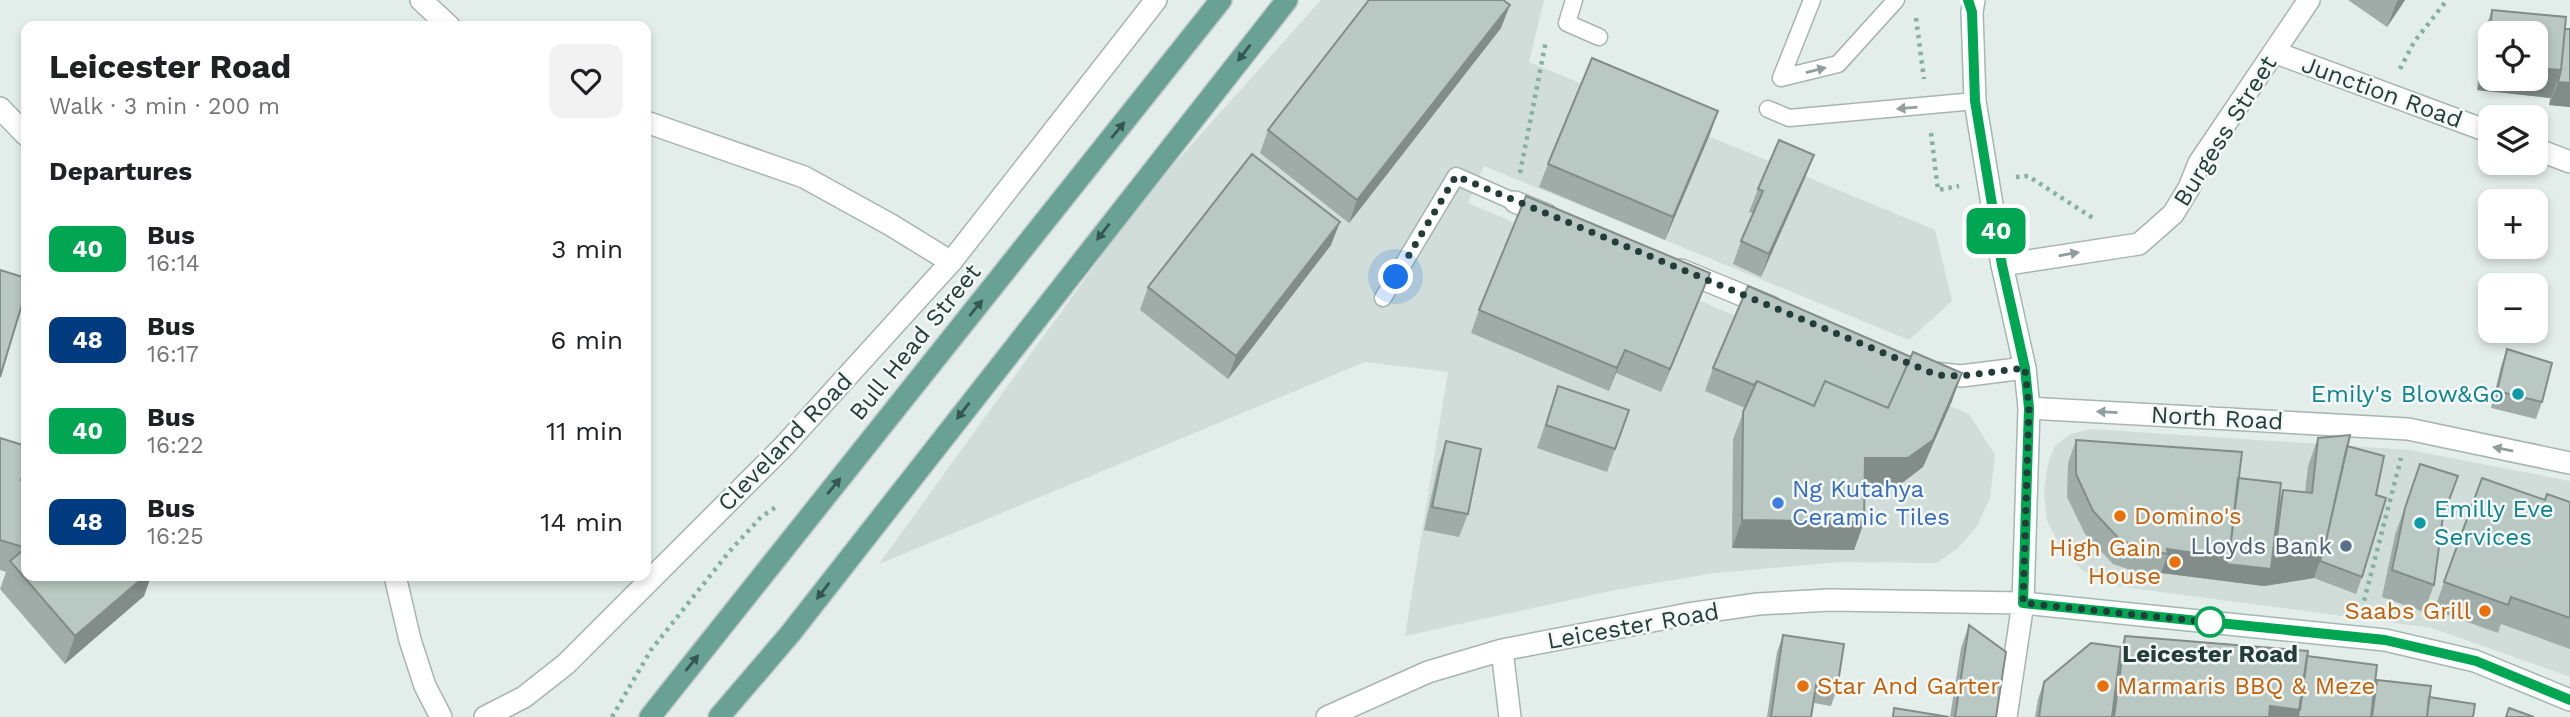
<!DOCTYPE html>
<html lang="en">
<head>
<meta charset="utf-8">
<style>
	:root { --surface:#fff; --page:#f2f2f2; --text:#202124; --muted:#757577 }
	body { margin:0; font-family:"Work Sans",sans-serif; background:var(--page); color:var(--text); height:100vh; display:flex; flex-direction:column; font-size:26px; white-space:nowrap }
	* { box-sizing:border-box; margin:0 }
	p { font-size:23px; color:var(--muted) }
	.icon { flex:none; width:38px; height:38px; fill:none; stroke:currentColor; stroke-width:2; stroke-linecap:round; stroke-linejoin:round }
	.map { position:relative; flex:1; overflow:hidden }
	.side { position:absolute; left:21px; top:21px; width:630px; height:560px; display:flex; flex-direction:column; background:var(--surface); border-radius:14px; box-shadow:0 4px 10px #0003 }
	.side>* { flex:none }
	.badge { padding:0 14px; border-radius:10px; font-size:24px; line-height:46px }
	.controls { position:absolute; left:2478px; top:21px; display:grid; gap:14px }
	.controls a { display:grid; place-items:center; width:70px; height:70px; border-radius:14px; background:var(--surface); box-shadow:0 4px 10px #0003; font-size:35px }
	.you { position:absolute; width:35px; height:35px; margin:-18px; border:5px solid #fff; border-radius:50%; background:#1a73e8; box-shadow:0 0 0 10px #1a73e833 }
	.map>.badge { position:absolute; translate:-50% -50%; box-shadow:0 0 0 4px #fff }
	h2 { padding:0 28px; font-size:26px; line-height:63px }
	.round { display:grid; place-items:center; flex:none; width:74px; height:74px; border-radius:14px; background:var(--page) }
	.summary { display:flex; align-items:center; justify-content:space-between; height:119px; padding:0 28px }
	h1 { font-size:33px; font-weight:700; line-height:52px }
	ul { padding:0; list-style:none }
	li { display:flex; align-items:center; gap:21px; height:91px; padding:0 28px }
	li div { flex:1 }
	li b { display:block; font-size:26px }
	li em { font-style:normal }
	li .badge { min-width:77px; font-weight:700; text-align:center }
	.map>svg:first-child { display:block }
	.built { fill:#d1ddd8 }
	.lines { fill:none; stroke-linecap:round; stroke-linejoin:round }
	.lane-casing { stroke:#a6b5b0; stroke-width:19 }
	.street-casing { stroke:#a6b5b0; stroke-width:24 }
	.secondary-casing { stroke:#a2b8b1; stroke-width:24 }
	.primary-casing { stroke:#c1c9c7; stroke-width:24 }
	.path { stroke:#84b0a3; stroke-width:4.5; stroke-dasharray:3.5 5; stroke-linecap:butt }
	.lane { stroke:#fff; stroke-width:16 }
	.street { stroke:#fff; stroke-width:21 }
	.secondary { stroke:#fff; stroke-width:21 }
	.primary { stroke:#69a295; stroke-width:21 }
	.wall { fill:#9faca7 }
	.shaded-wall { fill:#828c88 }
	.building { fill:#b9c8c2; stroke:#828c88; stroke-width:2 }
	.oneway { fill:#34574f }
	.oneway2 { fill:#919e9c }
	.line-casing { stroke:#fff; stroke-width:16 }
	.line { stroke:#00a651; stroke-width:10 }
	.walk { stroke:#233e38; stroke-width:7; stroke-dasharray:0 12.6 }
	.culture-dot { fill:#0f9aa8; stroke:#f4f9f7; stroke-width:2.5 }
	.shop-dot { fill:#3f7fe0; stroke:#f4f9f7; stroke-width:2.5 }
	.food-dot { fill:#e8710a; stroke:#f4f9f7; stroke-width:2.5 }
	.service-dot { fill:#5c6f8a; stroke:#f4f9f7; stroke-width:2.5 }
	.stop-dot { fill:#fff; stroke:#00a651; stroke-width:3.5 }
	.labels { text-anchor:middle; dominant-baseline:central; stroke-width:5; stroke-linejoin:round; paint-order:stroke }
	.street-label { font-size:24px; fill:#233e38; stroke:#f4f9f7 }
	.culture-label { font-size:24px; fill:#0d838f; stroke:#f4f9f7; text-anchor:end }
	.shop-label { font-size:24px; fill:#366cbe; stroke:#f4f9f7; text-anchor:start }
	.food-label { font-size:24px; fill:#c56008; stroke:#f4f9f7; text-anchor:start }
	.service-label { font-size:24px; fill:#4e5e75; stroke:#f4f9f7; text-anchor:end }
	.stop-label { font-size:24px; font-weight:bold; fill:#233e38; stroke:#f4f9f7 }
</style>
</head>
<body>
<div class="map">
<svg width="2570" height="717" viewBox="0 0 2570 717">
	<rect width="100%" height="100%" fill="#e3ede9"/>
	<path class="built" d="M 1321,0 L 1544,0 L 1529,62 L 1935,230 L 1952,301 L 1909,340 L 1484,166 L 1468,203 L 1969,414 L 1995,455 L 1990,498 L 1976,528 L 1958,548 L 1937,563 L 1841,562 L 1715,573 L 1620,589 L 1405,636 L 1448,372 L 1365,362 L 879,564 L 1142,200 Z
		M 2092,429 L 2410,450 L 2570,481 L 2570,677 L 2432,628 L 2116,586 L 2083,571 L 2062,549 L 2047,521 L 2044,491 L 2048,464 L 2055,446 L 2070,434 Z"/>
	<g class="lines">
		<g class="lane-casing">
			<path id="lane" d="M 1574,0 L 1567,23 L 1599,37
				M 1812,0 L 1781,78 L 1838,64 L 1896,0
				M 1768,109 L 1789,118 L 1975,101
				M 1383,298 L 1456,176 L 1515,202"/>
		</g>
		<g class="street-casing">
			<path id="street" d="M 421,0 L 449,26
				M 2274,52 L 2490,132
				M 0,108 L 26,135
				M 646,122 L 804,177 L 891,225 L 951,262
				M 2536,149 L 2570,162
				M 1515,202 L 1547,215
				M 2002,265 L 2139,244 L 2173,214 L 2189,188 L 2199,163 L 2309,0
				M 1681,270 L 1771,307
				M 1933,373 L 1961,376 L 2025,368
				M 2029,408 L 2408,429 L 2570,463
				M 395,576 L 410,640 L 425,686 L 441,717
				M 1502,650 L 1510,717
				M 485,717 L 524,697 L 566,664 L 783,447 L 951,262 L 1156,0
				M 1327,717 L 1428,672 L 1502,650 L 1688,614 L 1758,604 L 1829,600 L 2023,603 L 2006,717"/>
		</g>
		<g class="secondary-casing">
			<path id="secondary" d="M 1974,0 L 1972,12 L 1975,101 L 2002,265 L 2025,368 L 2029,408 L 2023,603 L 2385,640 L 2475,661 L 2570,700"/>
		</g>
		<g class="primary-casing">
			<path id="primary" d="M 650,717 L 1221,0
				M 719,717 L 790,634 L 1287,0"/>
		</g>
		<path class="path" d="M 1916,18 L 1924,79
			M 2400,69 L 2414,42 L 2447,0
			M 1931,133 L 1938,190 L 1959,186
			M 1520,173 L 1546,41
			M 2016,177 L 2028,176 L 2096,220
			M 2362,609 L 2401,458
			M 612,717 L 651,650 L 729,552 L 761,517 L 776,507"/>
		<use href="#lane" class="lane"/>
		<use href="#street" class="street"/>
		<use href="#secondary" class="secondary"/>
		<use href="#primary" class="primary"/>
	</g>
	<path class="wall" d="M 2348,0 L 2405,0 L 2387,27 Z
		M 2492,10 L 2565,29 L 2570,29 L 2570,107 L 2549,105 L 2550,98 L 2477,90 L 2482,37 Z
		M 1501,28 L 1349,223 L 1260,153 L 1268,130 Z
		M 1718,111 L 1710,134 L 1665,240 L 1539,187 L 1548,164 Z
		M 1814,155 L 1805,178 L 1761,277 L 1733,264 L 1741,241 L 1753,213 L 1749,212 L 1758,189 Z
		M 1331,245 L 1228,379 L 1140,310 L 1148,287 Z
		M 1701,296 L 1661,392 L 1616,373 L 1609,391 L 1471,333 L 1479,310 Z
		M 2507,349 L 2542,402 L 2536,419 L 2491,408 L 2501,366 Z
		M 1713,368 L 1952,401 L 1923,467 L 1898,486 L 1864,486 L 1864,522 L 1854,550 L 1732,548 L 1733,439 L 1745,408 L 1705,391 Z
		M 1558,386 L 1629,410 L 1607,472 L 1537,448 Z
		M 0,438 L 21,480 L 26,482 L 26,576 L 151,576 L 144,596 L 65,664 L 0,589 L 6,572 L 0,570 Z
		M 2318,438 L 2347,446 L 2376,495 L 2362,577 L 2356,594 L 2314,578 L 2264,586 L 2161,573 L 2159,577 L 2139,573 L 2113,564 L 2085,534 L 2067,497 L 2068,463 L 2076,440 L 2238,478 L 2279,501 L 2283,490 L 2305,492 L 2308,466 Z
		M 1446,441 L 1468,514 L 1459,537 L 1424,530 L 1438,465 Z
		M 2420,464 L 2434,585 L 2424,612 L 2382,597 L 2395,535 Z
		M 2482,478 L 2545,500 L 2570,502 L 2570,649 L 2501,624 L 2498,633 L 2434,610 Z
		M 1969,625 L 1996,717 L 1950,717 L 1961,648 Z
		M 1783,635 L 1837,689 L 1831,706 L 1814,703 L 1811,717 L 1767,717 L 1777,652 Z
		M 2125,636 L 2307,656 L 2375,687 L 2377,680 L 2429,697 L 2473,717 L 2035,717 L 2038,699 L 2044,682 L 2121,647 Z"/>
	<path class="shaded-wall" d="M 2398,0 L 2405,0 L 2387,27 L 2396,4 Z
		M 1510,5 L 1501,28 L 1349,223 L 1357,200 Z
		M 2487,63 L 2490,63 L 2490,79 L 2536,79 L 2536,68 L 2561,70 L 2551,98 L 2477,90 Z
		M 2558,82 L 2570,83 L 2570,107 L 2549,105 Z
		M 1718,111 L 1710,134 L 1665,240 L 1673,217 Z
		M 1814,155 L 1805,178 L 1761,277 L 1769,254 Z
		M 1340,222 L 1331,245 L 1228,379 L 1236,356 Z
		M 1710,273 L 1701,296 L 1661,392 L 1670,369 Z
		M 1625,350 L 1616,373 L 1609,391 L 1617,368 Z
		M 1962,373 L 1952,401 L 1923,467 L 1898,486 L 1855,486 L 1865,458 Z
		M 1742,520 L 1864,522 L 1854,550 L 1732,548 Z
		M 2167,549 L 2229,558 L 2270,569 L 2274,559 L 2324,550 L 2314,578 L 2264,586 L 2161,573 L 2168,554 Z
		M 145,576 L 151,576 L 144,596 L 65,664 L 75,636 Z
		M 2270,706 L 2300,710 L 2297,717 L 2266,717 Z"/>
	<path class="building" d="M 1369,0 L 1503,0 L 1510,5 L 1357,200 L 1268,130 Z
		M 2492,10 L 2566,17 L 2561,70 L 2536,68 L 2536,33 L 2490,33 L 2490,63 L 2487,63 Z
		M 2565,29 L 2570,29 L 2570,83 L 2558,82 L 2561,70 Z
		M 1592,58 L 1718,111 L 1673,217 L 1548,164 Z
		M 1779,140 L 1814,155 L 1769,254 L 1741,241 L 1763,191 L 1758,189 Z
		M 1252,154 L 1340,222 L 1236,356 L 1148,287 Z
		M 1526,196 L 1710,273 L 1670,369 L 1625,350 L 1617,368 L 1479,310 Z
		M 0,270 L 26,278 L 26,291 L 0,377 Z
		M 1748,286 L 1911,357 L 1888,408 L 1825,381 L 1814,406 L 1757,381 L 1754,385 L 1713,368 Z
		M 2507,349 L 2552,363 L 2542,402 L 2497,391 Z
		M 1913,352 L 1962,373 L 1933,440 L 1908,458 L 1865,458 L 1864,522 L 1742,520 L 1743,412 L 1757,381 L 1814,406 L 1825,381 L 1888,408 Z
		M 1558,386 L 1629,410 L 1615,449 L 1546,425 Z
		M 2350,435 L 2324,550 L 2274,559 L 2283,490 L 2312,493 L 2318,438 Z
		M 0,438 L 26,446 L 26,462 L 21,480 L 26,482 L 26,576 L 145,576 L 75,636 L 10,561 L 26,548 L 0,540 Z
		M 2076,440 L 2242,452 L 2229,558 L 2167,549 L 2168,554 L 2147,550 L 2121,541 L 2093,511 L 2076,474 Z
		M 1446,441 L 1481,449 L 1468,514 L 1432,507 Z
		M 2347,446 L 2384,456 L 2376,495 L 2386,498 L 2362,577 L 2320,561 L 2324,550 Z
		M 2420,464 L 2458,476 L 2443,516 L 2434,585 L 2392,570 L 2405,508 Z
		M 2238,478 L 2281,483 L 2271,569 L 2226,564 L 2229,558 Z
		M 2482,478 L 2545,500 L 2547,494 L 2570,502 L 2570,618 L 2511,597 L 2508,605 L 2444,582 Z
		M 1969,625 L 2006,652 L 1996,717 L 1955,717 Z
		M 1783,635 L 1844,644 L 1837,689 L 1816,685 L 1811,717 L 1771,717 Z
		M 2125,636 L 2308,651 L 2300,710 L 2270,706 L 2269,717 L 2114,717 Z
		M 2091,643 L 2121,647 L 2112,717 L 2039,717 L 2044,682 Z
		M 2307,656 L 2377,665 L 2371,717 L 2298,717 Z
		M 2377,680 L 2431,686 L 2427,717 L 2372,717 Z
		M 2429,697 L 2475,704 L 2473,717 L 2427,717 Z
		M 1894,708 L 1949,717 L 1893,717 Z
		M 2509,708 L 2534,717 L 2506,717 Z"/>
	<defs><path id="oneway-solid" d="M-6-.8H1V-3.2L6.5 0L1 3.2V.8H-6Z" transform="scale(1.75)"/></defs>
	<g class="oneway">
		<use href="#oneway-solid" transform="translate(1244 53) rotate(128)"/>
		<use href="#oneway-solid" transform="translate(1118 130) rotate(-51)"/>
		<use href="#oneway-solid" transform="translate(1103 232) rotate(128)"/>
		<use href="#oneway-solid" transform="translate(976 308) rotate(-51)"/>
		<use href="#oneway-solid" transform="translate(963 411) rotate(128)"/>
		<use href="#oneway-solid" transform="translate(834 486) rotate(-51)"/>
		<use href="#oneway-solid" transform="translate(823 591) rotate(128)"/>
		<use href="#oneway-solid" transform="translate(692 663) rotate(-51)"/>
	</g>
	<g class="oneway2">
		<use href="#oneway-solid" transform="translate(1816 70) rotate(-14)"/>
		<use href="#oneway-solid" transform="translate(1907 108) rotate(175)"/>
		<use href="#oneway-solid" transform="translate(2069 254) rotate(-10)"/>
		<use href="#oneway-solid" transform="translate(2107 412) rotate(-177)"/>
		<use href="#oneway-solid" transform="translate(2503 449) rotate(-168)"/>
	</g>
	<g class="lines">
		<g class="line-casing">
			<path id="line" d="M 1968,0 L 1972,12 L 1975,101 L 2002,265 L 2025,368 L 2029,408 L 2023,603 L 2385,640 L 2476,661 L 2570,700"/>
		</g>
		<use href="#line" class="line"/>
		<path class="walk" d="M 1396,277 L 1456,176 L 1937,375 L 1961,376 L 2025,368 L 2029,408 L 2023,603 L 2217,623 L 2210,622"/>
	</g>
	<g class="culture-dot">
		<circle cx="2518" cy="394" r="7"/>
		<circle cx="2420" cy="523" r="7"/>
	</g>
	<circle class="shop-dot" cx="1778" cy="503" r="7"/>
	<g class="food-dot">
		<circle cx="2120" cy="516" r="7"/>
		<circle cx="2175" cy="562" r="7"/>
		<circle cx="2485" cy="611" r="7"/>
		<circle cx="1803" cy="686" r="7"/>
		<circle cx="2103" cy="686" r="7"/>
	</g>
	<circle class="service-dot" cx="2346" cy="546" r="7"/>
	<circle class="stop-dot" cx="2210" cy="622" r="14"/>
	<g class="labels">
		<g class="street-label">
			<text transform="translate(2382 92) rotate(20)">Junction Road</text>
			<text transform="translate(2225 131) rotate(-58)">Burgess Street</text>
			<text transform="translate(915 342) rotate(-51)">Bull Head Street</text>
			<text transform="translate(2217 418) rotate(3)">North Road</text>
			<text transform="translate(785 442) rotate(-46)">Cleveland Road</text>
			<text transform="translate(1633 626) rotate(-10)">Leicester Road</text>
		</g>
		<g class="culture-label">
			<text x="2504" y="394">Emily's Blow&amp;Go</text>
			<text x="2434" y="509" text-anchor="start">Emilly Eve<tspan x="2434" dy="28">Services</tspan></text>
		</g>
		<g class="shop-label">
			<text x="1792" y="489">Ng Kutahya<tspan x="1792" dy="28">Ceramic Tiles</tspan></text>
		</g>
		<g class="food-label">
			<text x="2134" y="516">Domino's</text>
			<text x="2161" y="548" text-anchor="end">High Gain<tspan x="2161" dy="28">House</tspan></text>
			<text x="2471" y="611" text-anchor="end">Saabs Grill</text>
			<text x="1817" y="686">Star And Garter</text>
			<text x="2117" y="686">Marmaris BBQ &amp; Meze</text>
		</g>
		<g class="service-label">
			<text x="2332" y="546">Lloyds Bank</text>
		</g>
		<g class="stop-label">
			<text x="2210" y="654">Leicester Road</text>
		</g>
	</g>
</svg>
<div class="controls">
<a><svg class="icon" aria-label="locate" viewBox="0 0 24 24"><circle cx="12" cy="12" r="6"/><path d="M12 2v4M12 18v4M2 12h4M18 12h4"/></svg></a>
<a><svg class="icon" aria-label="layers" viewBox="0 0 24 24"><path d="M12 4l9 5-9 5-9-5zM3 14l9 5 9-5"/></svg></a>
<a>+</a>
<a>−</a>
</div>
<div class="you" style="left:1396px;top:277px"></div>
<b class="badge" style="left:1996px;top:231px;background:#00a651;color:#fff">40</b>
<section class="side">
<div class="summary"><div><h1>Leicester Road</h1><p>Walk · 3 min · 200 m</p></div><a class="round"><svg class="icon" aria-label="heart" viewBox="0 0 24 24"><path d="M12 20l-8-8c-3-5 5-10 8-4 3-6 11-1 8 4z"/></svg></a></div>
<h2>Departures</h2>
<ul>
<li><span class="badge" style="background:#00a651;color:#fff">40</span><div><b>Bus</b><p>16:14</p></div><em>3 min</em></li>
<li><span class="badge" style="background:#003b80;color:#fff">48</span><div><b>Bus</b><p>16:17</p></div><em>6 min</em></li>
<li><span class="badge" style="background:#00a651;color:#fff">40</span><div><b>Bus</b><p>16:22</p></div><em>11 min</em></li>
<li><span class="badge" style="background:#003b80;color:#fff">48</span><div><b>Bus</b><p>16:25</p></div><em>14 min</em></li>
</ul>
</section>
</div>
</body>
</html>
